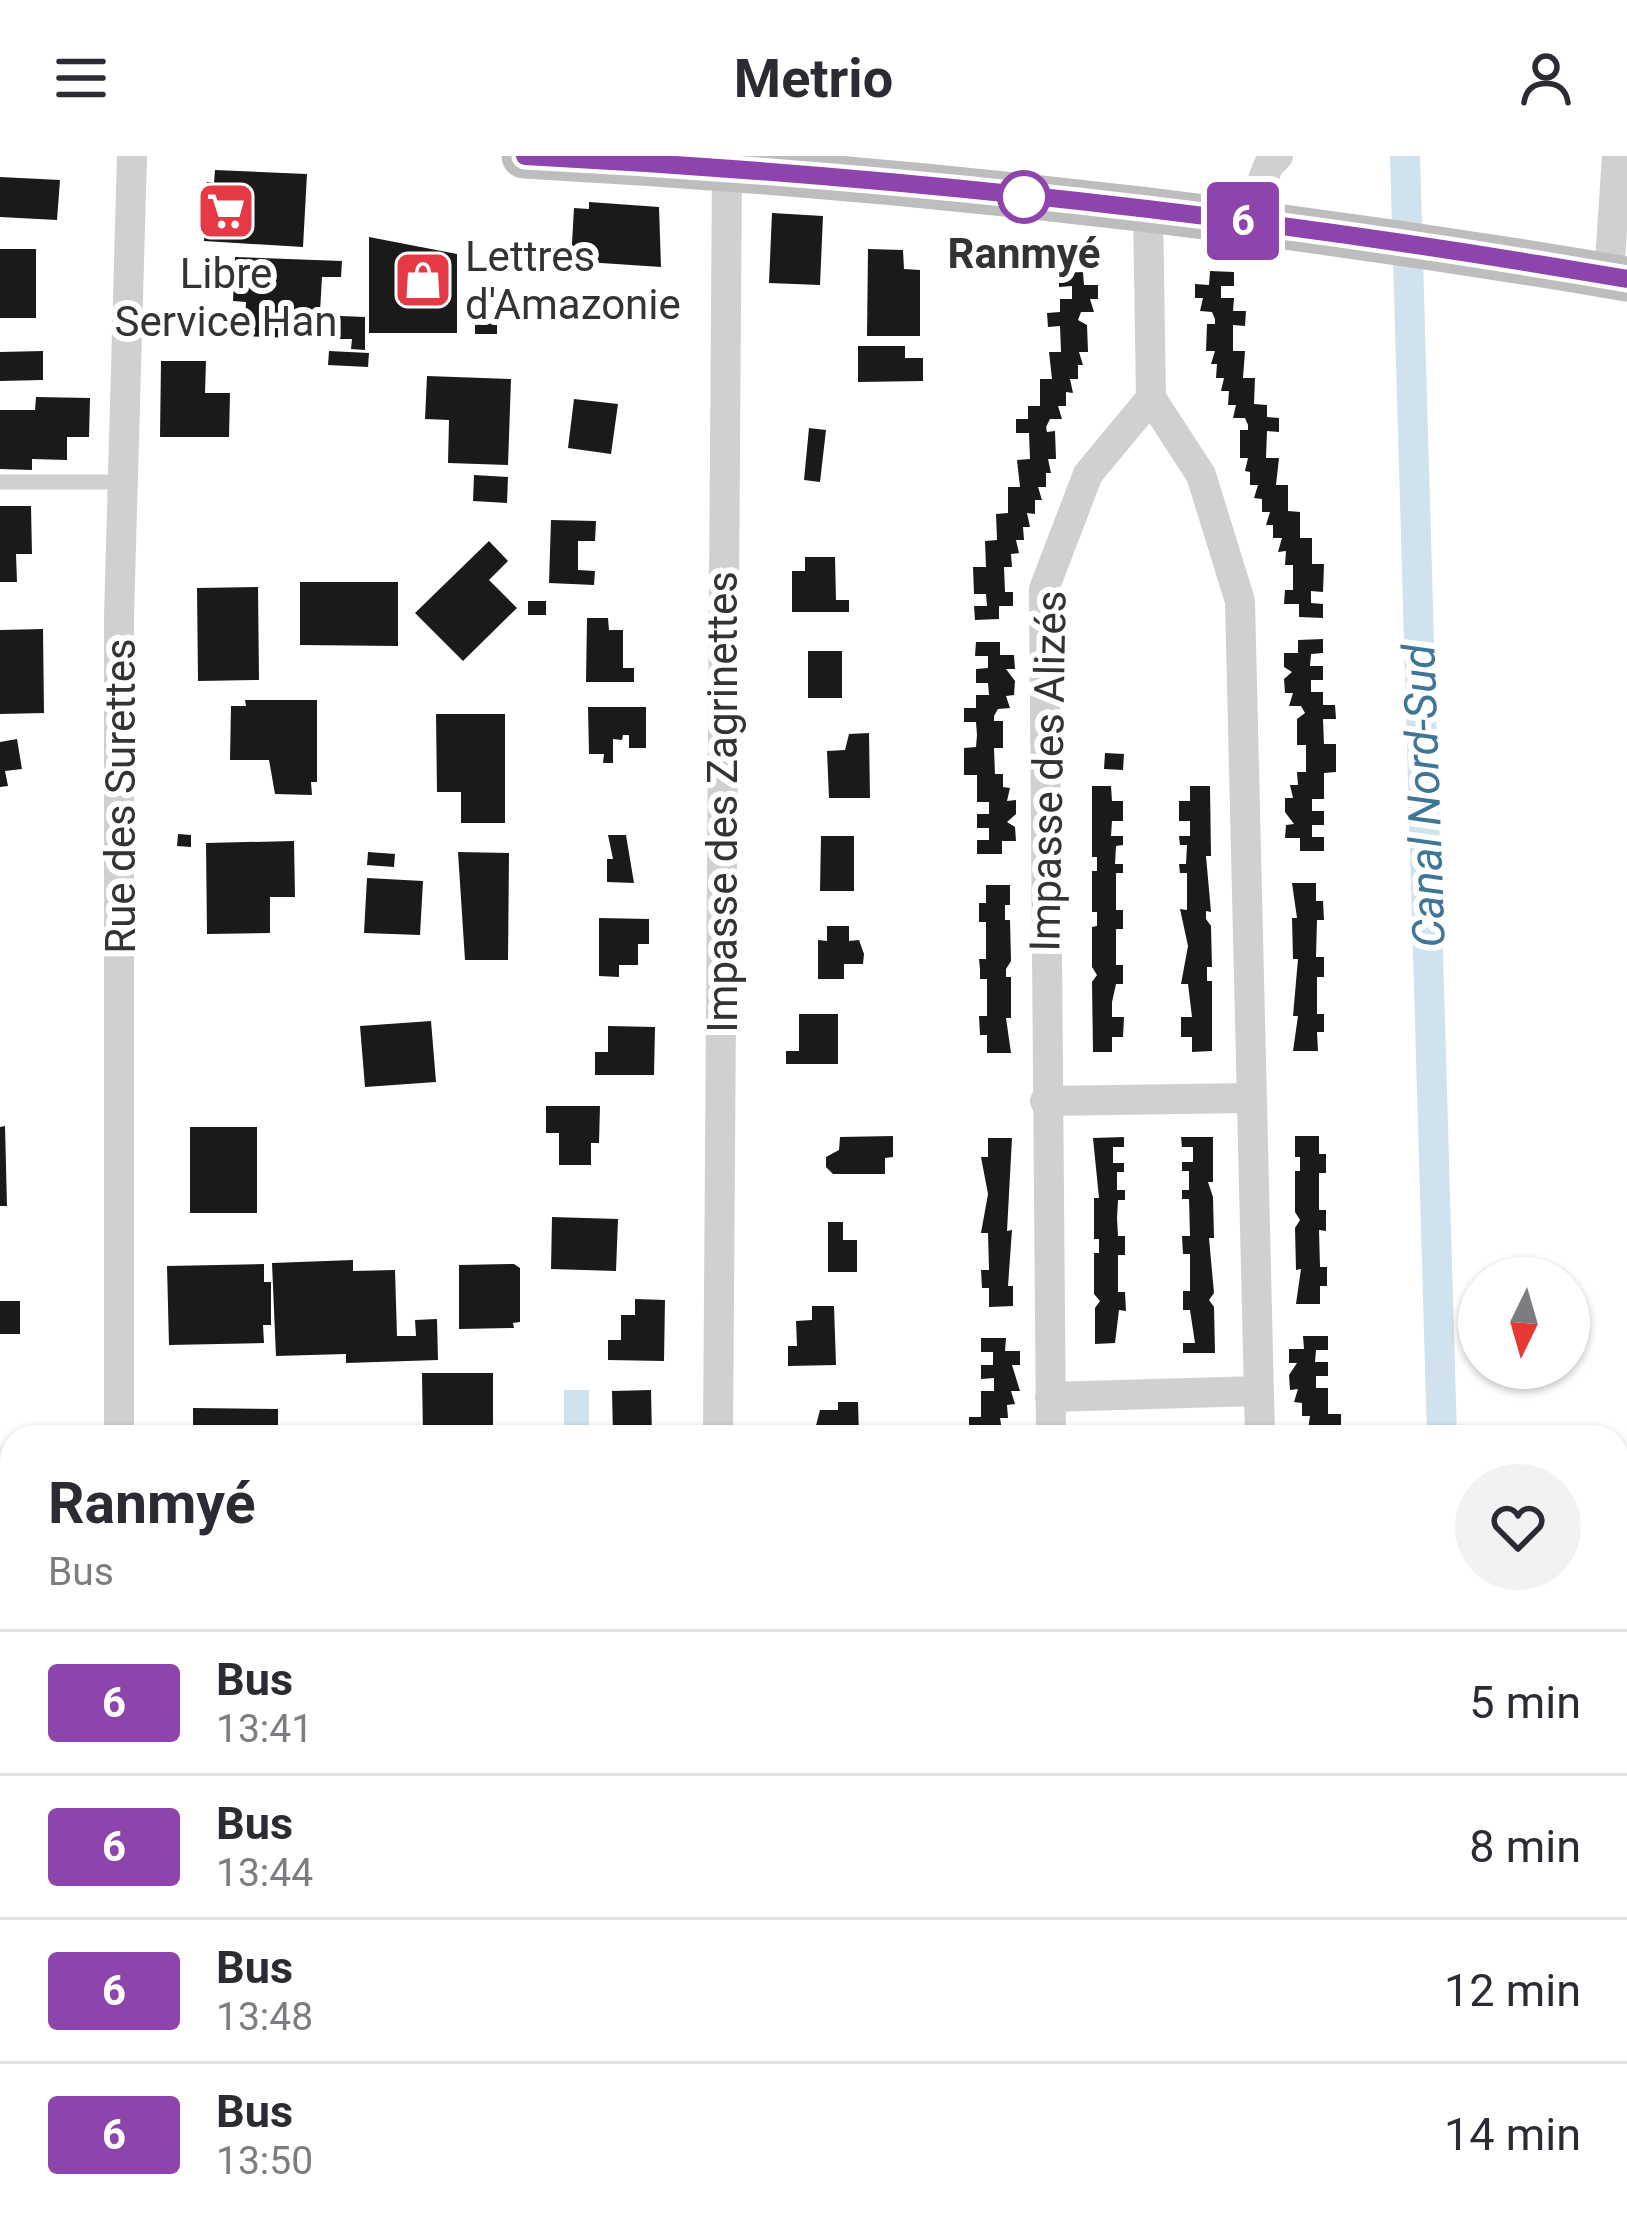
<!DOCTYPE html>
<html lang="fr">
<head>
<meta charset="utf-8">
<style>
	:root { --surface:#fff; --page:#f2f2f3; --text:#2b2b33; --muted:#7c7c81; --line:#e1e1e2 }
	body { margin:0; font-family:Roboto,sans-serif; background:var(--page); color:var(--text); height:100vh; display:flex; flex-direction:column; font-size:45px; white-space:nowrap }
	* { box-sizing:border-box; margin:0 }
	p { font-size:39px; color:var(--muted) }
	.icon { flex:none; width:66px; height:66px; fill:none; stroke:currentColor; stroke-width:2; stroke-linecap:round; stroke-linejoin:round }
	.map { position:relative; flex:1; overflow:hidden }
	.side { position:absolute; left:0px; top:1269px; width:1629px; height:804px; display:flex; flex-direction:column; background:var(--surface); border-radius:36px 36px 0 0; box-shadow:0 3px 9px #0004 }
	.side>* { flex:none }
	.badge { padding:0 24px; border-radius:9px; font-size:42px; line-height:78px }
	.needle { width:78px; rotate:185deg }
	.buttons { position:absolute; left:1458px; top:1101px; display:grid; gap:24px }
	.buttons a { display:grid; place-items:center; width:132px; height:132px; border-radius:50%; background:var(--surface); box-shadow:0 3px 9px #0004; font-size:60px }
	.map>.badge { position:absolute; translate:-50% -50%; box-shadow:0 0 0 6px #fff }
	.round { display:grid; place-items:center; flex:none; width:126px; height:126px; border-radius:63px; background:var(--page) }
	.summary { display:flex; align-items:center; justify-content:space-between; height:204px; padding:0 48px }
	h1 { font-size:57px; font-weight:700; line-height:90px }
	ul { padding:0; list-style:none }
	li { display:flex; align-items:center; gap:36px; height:144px; padding:0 48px; border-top:3px solid var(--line) }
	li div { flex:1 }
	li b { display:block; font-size:45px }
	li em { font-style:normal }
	li .badge { min-width:132px; font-weight:700; text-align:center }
	header { display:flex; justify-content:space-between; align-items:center; height:156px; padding:0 48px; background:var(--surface); font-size:54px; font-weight:700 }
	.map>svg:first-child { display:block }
	.green { fill:#e6ecdf }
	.water { fill:#cfe2ee }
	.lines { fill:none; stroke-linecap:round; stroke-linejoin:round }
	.stream { stroke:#cfe2ee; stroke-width:9 }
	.canal { stroke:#cfe2ee; stroke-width:30 }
	.building { fill:#1a1a1a }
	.lane { stroke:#d0d0d0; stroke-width:15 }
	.street { stroke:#d0d0d0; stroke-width:30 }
	.secondary { stroke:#bdbdbd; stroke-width:45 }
	.line-casing { stroke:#fff; stroke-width:27 }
	.line { stroke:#8e44ad; stroke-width:18 }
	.stop-dot { fill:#fff; stroke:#8e44ad; stroke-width:6 }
	.labels { text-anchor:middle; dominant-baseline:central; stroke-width:12; stroke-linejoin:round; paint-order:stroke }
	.stop-label { font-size:42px; font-weight:bold; fill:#333; stroke:#fff }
	.poi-label { font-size:42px; fill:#333; stroke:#fff; text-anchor:start }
	.street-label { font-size:42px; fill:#333; stroke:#fff }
	.water-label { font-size:45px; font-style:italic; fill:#3f7597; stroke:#fff }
</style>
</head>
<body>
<header><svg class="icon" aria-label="menu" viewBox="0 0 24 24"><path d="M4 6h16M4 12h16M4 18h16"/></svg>Metrio<svg class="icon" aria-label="person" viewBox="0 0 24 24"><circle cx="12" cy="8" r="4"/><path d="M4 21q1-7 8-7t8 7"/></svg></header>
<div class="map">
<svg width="1627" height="2073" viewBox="0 0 1627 2073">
	<rect width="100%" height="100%" fill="#fff"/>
	<path class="green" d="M 1627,1567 L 1627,2073 L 1498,2073 L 1497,2061 L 1617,2061 L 1617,1573 Z"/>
	<path class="water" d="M 564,1234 L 589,1234 L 589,1281 L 564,1281 Z"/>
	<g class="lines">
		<path class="stream" d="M 1617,1515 L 1627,1511
			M 0,1706 L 12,1706"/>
		<path class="canal" d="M 1405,0 L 1442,1281
			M 1469,2061 L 1470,2073"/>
	</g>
	<path class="building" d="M 215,14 L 307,18 L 303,91 L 204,85 L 207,26 L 214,27 Z
		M 0,21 L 60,24 L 57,64 L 0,61 Z
		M 589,46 L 659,51 L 661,111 L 571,105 L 574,52 L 589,53 Z
		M 772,57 L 823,60 L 820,129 L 769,127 Z
		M 369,81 L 457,98 L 457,177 L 369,177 Z
		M 0,93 L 36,93 L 36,162 L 0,162 Z
		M 868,93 L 903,94 L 904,113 L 920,114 L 920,180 L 867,180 Z
		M 235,101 L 342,105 L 341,121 L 322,121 L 320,156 L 335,156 L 334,176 L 317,175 L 316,183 L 244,180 L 246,146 L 233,145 Z
		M 1210,115 L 1234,116 L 1234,130 L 1221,130 L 1221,142 L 1234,142 L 1233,155 L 1246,155 L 1245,170 L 1233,169 L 1233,195 L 1245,195 L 1243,222 L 1255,222 L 1254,248 L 1267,249 L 1267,261 L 1279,262 L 1279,276 L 1267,275 L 1266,302 L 1279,302 L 1276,329 L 1288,329 L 1288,355 L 1300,356 L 1300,382 L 1312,382 L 1312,408 L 1324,408 L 1323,436 L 1311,435 L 1311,447 L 1323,448 L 1323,462 L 1299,461 L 1299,448 L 1284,448 L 1285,434 L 1293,434 L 1293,409 L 1285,409 L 1286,395 L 1278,396 L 1282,382 L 1273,382 L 1273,369 L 1266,369 L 1270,356 L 1262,356 L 1262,343 L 1254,342 L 1258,329 L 1250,329 L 1250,316 L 1245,315 L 1248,302 L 1240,302 L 1240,274 L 1248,274 L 1248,269 L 1245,262 L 1233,262 L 1236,249 L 1228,249 L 1229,235 L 1221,235 L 1224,222 L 1216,222 L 1217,208 L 1211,208 L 1215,195 L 1206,195 L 1207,168 L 1215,168 L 1215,163 L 1212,156 L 1200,155 L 1203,142 L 1195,142 L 1195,128 L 1209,129 Z
		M 1083,116 L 1084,129 L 1098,129 L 1098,143 L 1090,143 L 1094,156 L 1081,156 L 1078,164 L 1087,169 L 1088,196 L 1079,196 L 1083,209 L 1078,209 L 1078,223 L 1070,223 L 1073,237 L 1066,236 L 1066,250 L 1058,250 L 1062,263 L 1050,263 L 1046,271 L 1047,276 L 1055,275 L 1056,303 L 1048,303 L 1051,317 L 1046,317 L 1046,331 L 1038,331 L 1042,344 L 1035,344 L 1035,358 L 1027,357 L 1030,371 L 1023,371 L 1024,384 L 1016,384 L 1019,397 L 1011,398 L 1012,411 L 1004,411 L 1005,436 L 1013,436 L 1013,450 L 999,450 L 999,463 L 975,464 L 974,450 L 987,450 L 986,438 L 974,438 L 973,411 L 986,411 L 985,385 L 997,384 L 996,358 L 1008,357 L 1008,331 L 1020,331 L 1017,304 L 1030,303 L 1029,277 L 1016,277 L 1016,263 L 1028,263 L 1028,250 L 1040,250 L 1040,223 L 1052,223 L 1049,196 L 1061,196 L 1060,170 L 1048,171 L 1047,157 L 1060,156 L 1060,143 L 1072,143 L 1072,130 L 1059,131 L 1059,117 Z
		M 340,160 L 365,161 L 365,194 L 351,193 L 352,183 L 339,183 Z
		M 475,167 L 497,167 L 497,178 L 475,178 Z
		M 858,190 L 905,190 L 905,202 L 923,202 L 923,225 L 858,226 Z
		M 43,195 L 43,224 L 0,225 L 0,196 Z
		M 329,195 L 369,197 L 368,211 L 328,209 Z
		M 161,205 L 206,205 L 205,237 L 230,237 L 229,281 L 160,281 Z
		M 427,220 L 511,223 L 508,309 L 448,307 L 449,264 L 425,263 Z
		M 36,241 L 90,242 L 89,281 L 67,281 L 67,304 L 32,303 L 32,314 L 0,313 L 0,254 L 35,254 Z
		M 574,243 L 618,248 L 611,298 L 568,292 Z
		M 809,272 L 826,274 L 820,326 L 804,324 Z
		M 474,319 L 508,321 L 507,347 L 473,345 Z
		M 0,350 L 31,350 L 32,398 L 16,398 L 17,426 L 0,426 Z
		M 551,364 L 596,365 L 595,385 L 578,385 L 578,414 L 595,415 L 594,429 L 549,427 Z
		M 489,385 L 508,405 L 489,424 L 517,452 L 463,505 L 415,457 Z
		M 805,401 L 835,401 L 836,444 L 849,444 L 849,456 L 792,456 L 792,415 L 805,415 Z
		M 300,426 L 398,426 L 398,490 L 300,489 Z
		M 258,431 L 259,524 L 198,525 L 197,432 Z
		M 528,445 L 546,445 L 546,459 L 528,459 Z
		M 587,462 L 608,462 L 609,474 L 623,474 L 623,512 L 634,512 L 634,526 L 586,526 Z
		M 43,473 L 44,557 L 0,558 L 0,474 Z
		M 1323,483 L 1323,497 L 1311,498 L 1310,510 L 1323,510 L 1323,524 L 1311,524 L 1311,536 L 1323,536 L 1323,549 L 1335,549 L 1336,563 L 1323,563 L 1324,588 L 1336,588 L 1336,616 L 1324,617 L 1324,643 L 1312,643 L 1312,655 L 1324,655 L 1324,669 L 1312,669 L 1312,681 L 1324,681 L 1324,695 L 1300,695 L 1300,682 L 1285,682 L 1286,669 L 1294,668 L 1285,656 L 1285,642 L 1293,642 L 1290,629 L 1298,629 L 1297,616 L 1306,616 L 1306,589 L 1297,589 L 1297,563 L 1305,557 L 1301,550 L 1289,550 L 1293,537 L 1285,537 L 1284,523 L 1292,516 L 1284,511 L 1284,497 L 1298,497 L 1298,484 Z
		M 976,486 L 1000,486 L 1000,499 L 1014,499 L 1015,513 L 1006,513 L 1015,525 L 1014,539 L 1006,540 L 1010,552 L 998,553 L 994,560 L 994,565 L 1003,565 L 1003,592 L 994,592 L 995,618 L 1003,618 L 1003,631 L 1010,632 L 1007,645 L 1016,644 L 1016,658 L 1007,666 L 1015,671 L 1016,685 L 1002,685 L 1002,698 L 977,698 L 977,684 L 989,684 L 989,672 L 977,672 L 977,658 L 989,658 L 989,646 L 977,646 L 977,619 L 964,619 L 964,592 L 976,591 L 977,579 L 976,566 L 964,566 L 964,552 L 976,552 L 976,539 L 989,539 L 988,527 L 976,527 L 976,513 L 988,512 L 988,500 L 975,500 Z
		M 808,495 L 842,495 L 842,542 L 808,542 Z
		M 245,544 L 317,544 L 317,626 L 311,626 L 312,639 L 275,638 L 269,604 L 230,604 L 231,550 L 246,550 Z
		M 588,551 L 646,551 L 646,592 L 629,592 L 629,579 L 623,579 L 622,584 L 613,583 L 613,607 L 603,607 L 604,598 L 589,598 Z
		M 436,558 L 505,558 L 505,667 L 461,667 L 461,636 L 437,636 Z
		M 869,577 L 870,642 L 829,642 L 827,595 L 845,594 L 849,578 Z
		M 17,583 L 22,613 L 5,615 L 8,630 L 0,631 L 0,586 Z
		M 1105,597 L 1124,598 L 1123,614 L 1104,613 Z
		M 1092,630 L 1111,630 L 1112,645 L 1123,645 L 1123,665 L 1112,665 L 1111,680 L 1123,680 L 1123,689 L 1116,690 L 1115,708 L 1123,708 L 1123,717 L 1116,717 L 1116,754 L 1123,754 L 1123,773 L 1116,773 L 1116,809 L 1123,809 L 1123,828 L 1116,828 L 1112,846 L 1112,861 L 1124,861 L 1123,881 L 1112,881 L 1112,896 L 1093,896 L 1092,826 L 1097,819 L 1092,811 L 1092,771 L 1097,770 L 1097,756 L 1092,756 L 1092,715 L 1097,715 L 1097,701 L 1092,701 Z
		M 1190,630 L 1210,630 L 1211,700 L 1206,700 L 1211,756 L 1206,755 L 1206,763 L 1211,770 L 1212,811 L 1207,811 L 1207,825 L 1212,825 L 1212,895 L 1192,896 L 1192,881 L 1181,881 L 1181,861 L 1192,861 L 1188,828 L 1181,828 L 1188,790 L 1180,753 L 1187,754 L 1187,717 L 1180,717 L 1179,708 L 1186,708 L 1187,689 L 1180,689 L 1179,680 L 1190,680 L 1190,665 L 1179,665 L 1179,645 L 1190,645 Z
		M 178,678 L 191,679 L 191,691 L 177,690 Z
		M 608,679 L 626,679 L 634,727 L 607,726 L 607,703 L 613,703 Z
		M 821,680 L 854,680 L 854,735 L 820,735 Z
		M 294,685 L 295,741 L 270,741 L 270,777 L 207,778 L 206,687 Z
		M 368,696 L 395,698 L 394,711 L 367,709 Z
		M 458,696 L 509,697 L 508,804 L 465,804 Z
		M 367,722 L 423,725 L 420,779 L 364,777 Z
		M 1292,727 L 1316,727 L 1316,745 L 1323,745 L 1324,764 L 1317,764 L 1316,801 L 1324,801 L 1324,821 L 1317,821 L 1317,858 L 1324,858 L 1324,876 L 1317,876 L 1318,895 L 1293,895 L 1298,860 L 1293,860 L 1298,803 L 1293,803 L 1292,762 L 1297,762 Z
		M 986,729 L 1010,729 L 1010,749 L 1005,749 L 1005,764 L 1010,764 L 1011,805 L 1006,813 L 1006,821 L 1011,821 L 1011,862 L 1006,862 L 1011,897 L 987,897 L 987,879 L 980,879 L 979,860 L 987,860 L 987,823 L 980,823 L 980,813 L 979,803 L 986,803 L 986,766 L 979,766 L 979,747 L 986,747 Z
		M 599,762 L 649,763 L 649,788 L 638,788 L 638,809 L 619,809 L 619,821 L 599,820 Z
		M 827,770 L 849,770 L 849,785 L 859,784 L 864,798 L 863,808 L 844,808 L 844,823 L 818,823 L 818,784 L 827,785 Z
		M 799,858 L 838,858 L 838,908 L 786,908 L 786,895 L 799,895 Z
		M 431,865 L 436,926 L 365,931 L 360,870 Z
		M 608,870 L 655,871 L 654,919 L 595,919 L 595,896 L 608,896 Z
		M 546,950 L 600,950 L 599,987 L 591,987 L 591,1009 L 559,1009 L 559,977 L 546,977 Z
		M 5,970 L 7,1050 L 0,1050 L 0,971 Z
		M 190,971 L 257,971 L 257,1057 L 190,1057 Z
		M 893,980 L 893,1001 L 885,1002 L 885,1018 L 833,1018 L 826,1011 L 826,1001 L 839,994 L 840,981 Z
		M 1295,980 L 1319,980 L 1319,998 L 1326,998 L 1326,1017 L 1319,1017 L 1319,1054 L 1326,1054 L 1326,1075 L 1319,1074 L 1320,1111 L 1327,1111 L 1327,1130 L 1320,1130 L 1320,1148 L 1296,1148 L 1301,1113 L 1296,1114 L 1295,1072 L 1300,1064 L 1295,1056 L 1295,1015 L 1300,1015 L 1300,1001 L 1295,1001 Z
		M 1124,981 L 1124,991 L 1113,991 L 1113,1007 L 1124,1007 L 1124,1016 L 1117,1016 L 1117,1034 L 1125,1034 L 1125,1044 L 1118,1044 L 1117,1062 L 1118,1080 L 1125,1080 L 1125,1099 L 1118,1099 L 1118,1136 L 1125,1136 L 1126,1155 L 1119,1154 L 1115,1187 L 1095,1188 L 1095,1152 L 1100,1145 L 1094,1138 L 1094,1097 L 1099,1097 L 1099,1083 L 1094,1083 L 1094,1042 L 1099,1042 L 1093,982 Z
		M 1181,981 L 1213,981 L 1213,1026 L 1208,1026 L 1213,1041 L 1214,1082 L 1209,1082 L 1214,1137 L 1209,1144 L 1214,1151 L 1215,1197 L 1183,1197 L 1183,1187 L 1195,1187 L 1190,1154 L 1183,1154 L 1183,1135 L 1190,1135 L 1190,1098 L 1183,1098 L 1182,1080 L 1190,1080 L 1189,1043 L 1182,1043 L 1182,1034 L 1189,1034 L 1189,1015 L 1182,1015 L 1182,1006 L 1193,1006 L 1193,991 L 1182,991 Z
		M 988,982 L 1012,982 L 1007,1075 L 1012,1074 L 1008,1130 L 1013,1130 L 1013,1150 L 989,1151 L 989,1132 L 982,1132 L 981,1114 L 989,1114 L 988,1077 L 981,1077 L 988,1038 L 981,1001 L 988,1001 Z
		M 552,1061 L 618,1063 L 616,1115 L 551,1113 Z
		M 828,1066 L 843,1066 L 843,1084 L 857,1084 L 857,1116 L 828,1116 Z
		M 353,1104 L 353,1115 L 395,1114 L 397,1180 L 416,1180 L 415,1164 L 437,1163 L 438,1204 L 346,1207 L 346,1198 L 276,1200 L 272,1107 Z
		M 264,1108 L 264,1126 L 271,1126 L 271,1169 L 263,1169 L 264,1187 L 169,1189 L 167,1110 Z
		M 514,1108 L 520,1112 L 520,1166 L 513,1167 L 514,1172 L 459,1173 L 459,1109 Z
		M 635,1143 L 665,1144 L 664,1205 L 608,1204 L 608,1184 L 621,1184 L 621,1159 L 635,1159 Z
		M 0,1145 L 20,1145 L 20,1178 L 0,1178 Z
		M 812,1150 L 834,1150 L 836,1209 L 788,1210 L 788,1190 L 797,1190 L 796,1165 L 812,1164 Z
		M 1303,1180 L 1328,1180 L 1328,1194 L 1316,1194 L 1315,1206 L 1328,1206 L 1328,1220 L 1316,1220 L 1316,1232 L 1328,1232 L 1328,1258 L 1341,1258 L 1341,1281 L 1307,1280 L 1310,1260 L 1302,1260 L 1302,1247 L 1294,1246 L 1298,1233 L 1290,1234 L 1289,1219 L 1297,1207 L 1289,1207 L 1289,1193 L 1304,1193 Z
		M 981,1182 L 1006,1182 L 1005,1195 L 1020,1195 L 1020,1209 L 1012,1209 L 1020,1235 L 1011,1235 L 1015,1248 L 1007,1249 L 1008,1262 L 1000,1262 L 1003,1281 L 969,1281 L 969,1261 L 981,1261 L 981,1235 L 994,1235 L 994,1222 L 981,1223 L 981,1209 L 993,1209 L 993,1196 L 981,1196 Z
		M 422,1217 L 493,1217 L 493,1281 L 423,1281 Z
		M 651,1234 L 652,1281 L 613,1281 L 612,1235 Z
		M 838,1246 L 858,1246 L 859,1281 L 813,1281 L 820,1254 L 838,1254 Z
		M 193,1252 L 278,1253 L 278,1281 L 193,1281 Z
		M 1174,1275 L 1211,1275 L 1211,1281 L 1174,1281 Z
		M 0,1394 L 12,1394 L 12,1488 L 0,1488 Z
		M 0,1558 L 12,1558 L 12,1638 L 0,1638 Z
		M 8,1840 L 12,1888 L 0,1889 L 0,1841 Z
		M 12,1924 L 12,2014 L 5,2015 L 0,1925 Z
		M 159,2061 L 213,2061 L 214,2073 L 161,2073 Z
		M 334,2061 L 394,2061 L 395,2073 L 335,2073 Z
		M 604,2061 L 640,2061 L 641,2073 L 605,2073 Z
		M 1232,2061 L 1304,2061 L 1304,2073 L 1232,2073 Z"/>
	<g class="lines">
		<path class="lane" d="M 0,326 L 121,326"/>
		<path class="street" d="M 1148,54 L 1151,242 L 1201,319 L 1240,445 L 1260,1281
			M 1248,65 L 1268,10 L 1278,0
			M 1609,120 L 1617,0
			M 1045,945 L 1249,942
			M 1050,1241 L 1258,1235
			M 119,1281 L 119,461 L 132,0
			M 718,1281 L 727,11
			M 1051,1281 L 1044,433 L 1088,318 L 1151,242
			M 0,1776 L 12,1775
			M 60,2073 L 105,2069 L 106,2061
			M 802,2073 L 803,2061"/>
		<path class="secondary" d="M 524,0 C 894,20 1262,61 1627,123"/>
	</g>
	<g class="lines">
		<g class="line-casing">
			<path id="line" d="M 525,0 C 894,19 1263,60 1627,123"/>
		</g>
		<use href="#line" class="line"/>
	</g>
	<defs>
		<g id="supermarket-square" transform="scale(3)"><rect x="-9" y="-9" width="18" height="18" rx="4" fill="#e63946" stroke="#fff"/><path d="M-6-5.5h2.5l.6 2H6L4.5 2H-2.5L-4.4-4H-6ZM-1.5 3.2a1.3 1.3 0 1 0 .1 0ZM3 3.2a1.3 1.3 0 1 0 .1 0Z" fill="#fff"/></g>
		<g id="shop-square" transform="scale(3)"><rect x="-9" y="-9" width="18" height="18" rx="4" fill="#e63946" stroke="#fff"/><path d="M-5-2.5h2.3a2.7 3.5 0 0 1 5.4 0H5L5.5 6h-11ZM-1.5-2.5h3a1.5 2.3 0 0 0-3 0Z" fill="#fff"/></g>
	</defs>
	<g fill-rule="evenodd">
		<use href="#supermarket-square" x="226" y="55"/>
		<use href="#shop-square" x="423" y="124"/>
	</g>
	<circle class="stop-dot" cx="1024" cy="41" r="24"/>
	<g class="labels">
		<g class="stop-label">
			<text x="1024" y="97">Ranmyé</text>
		</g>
		<g class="poi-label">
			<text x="465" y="100">Lettres<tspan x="465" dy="48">d'Amazonie</tspan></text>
			<text x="226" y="117" text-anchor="middle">Libre<tspan x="226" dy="48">Service Han</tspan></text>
		</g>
		<g class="street-label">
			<text transform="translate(1048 615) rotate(-89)">Impasse des Alizés</text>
			<text transform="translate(120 640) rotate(-90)">Rue des Surettes</text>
			<text transform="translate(722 646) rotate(-90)">Impasse des Zagrinettes</text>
		</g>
		<g class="water-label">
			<text transform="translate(1424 640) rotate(-92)">Canal Nord-Sud</text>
		</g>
	</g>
</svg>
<div class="buttons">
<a><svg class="needle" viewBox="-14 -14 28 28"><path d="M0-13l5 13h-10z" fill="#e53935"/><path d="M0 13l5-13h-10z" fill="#7c7c81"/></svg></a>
</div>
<b class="badge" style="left:1243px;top:65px;background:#8e44ad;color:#fff">6</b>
<section class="side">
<div class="summary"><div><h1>Ranmyé</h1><p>Bus</p></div><a class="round"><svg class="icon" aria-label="heart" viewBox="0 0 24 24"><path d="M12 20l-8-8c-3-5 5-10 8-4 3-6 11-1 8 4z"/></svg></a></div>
<ul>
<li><span class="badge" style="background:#8e44ad;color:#fff">6</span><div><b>Bus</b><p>13:41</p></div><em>5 min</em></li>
<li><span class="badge" style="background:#8e44ad;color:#fff">6</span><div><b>Bus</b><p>13:44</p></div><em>8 min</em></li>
<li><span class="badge" style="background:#8e44ad;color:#fff">6</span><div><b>Bus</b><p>13:48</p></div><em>12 min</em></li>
<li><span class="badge" style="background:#8e44ad;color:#fff">6</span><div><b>Bus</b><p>13:50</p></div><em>14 min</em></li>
</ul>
</section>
</div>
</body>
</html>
